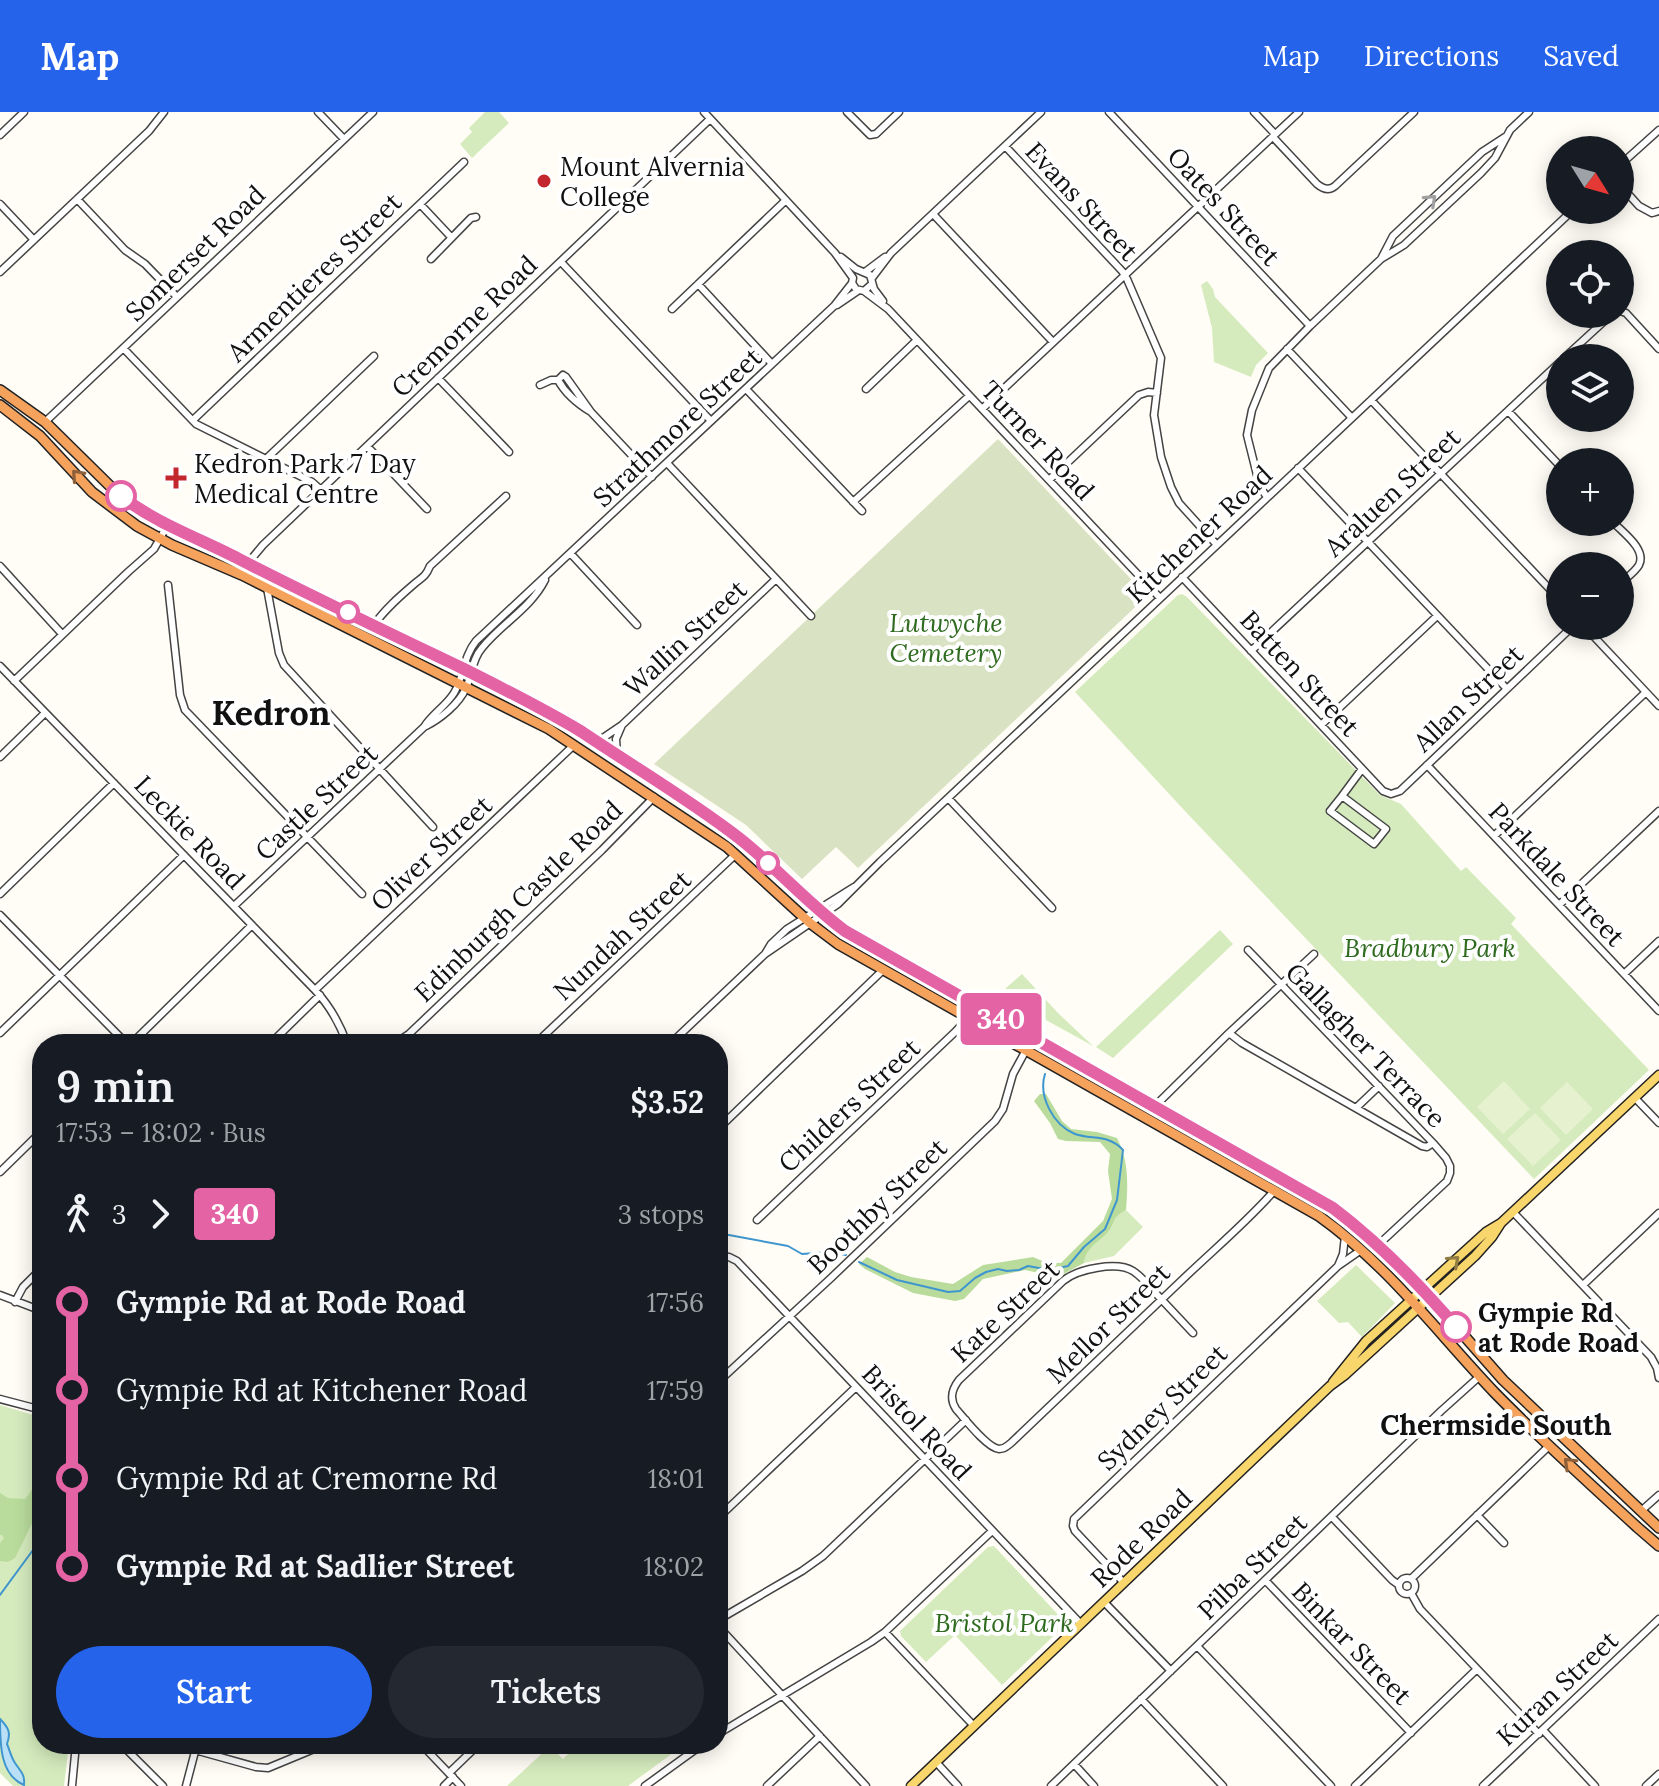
<!DOCTYPE html>
<html lang="en">
<head>
<meta charset="utf-8">
<style>
	:root { --surface:#171b24; --page:#242831; --text:#f1f3f6; --muted:#9ea1a6; --accent:#2563eb }
	body { margin:0; font-family:Lora,serif; background:var(--page); color:var(--text); height:100vh; display:flex; flex-direction:column; font-size:30px; white-space:nowrap }
	* { box-sizing:border-box; margin:0 }
	p { font-size:26px; color:var(--muted) }
	.icon { flex:none; width:44px; height:44px; fill:none; stroke:currentColor; stroke-width:2; stroke-linecap:round; stroke-linejoin:round }
	.map { position:relative; flex:1; overflow:hidden }
	.sheet { position:absolute; left:32px; top:922px; width:696px; height:720px; display:flex; flex-direction:column; background:var(--surface); border-radius:32px; box-shadow:0 4px 20px #0003 }
	.sheet>* { flex:none }
	.badge { padding:0 16px; border-radius:6px; font-size:28px; line-height:52px }
	.needle { width:52px; rotate:127deg }
	.controls { position:absolute; left:1546px; top:24px; display:grid; gap:16px }
	.controls a { display:grid; place-items:center; width:88px; height:88px; border-radius:50%; background:var(--surface); box-shadow:0 4px 20px #0003; font-size:40px }
	.map>.badge { position:absolute; translate:-50% -50%; box-shadow:0 0 0 4px #fff }
	.legs { display:flex; align-items:center; gap:12px; height:88px; padding:0 24px; font-size:26px }
	.legs p { margin-inline-start:auto }
	.headline { display:flex; align-items:center; justify-content:space-between; height:136px; padding:0 24px }
	h1 { font-size:44px; font-weight:600; line-height:60px }
	.action { display:flex; gap:16px; margin-top:auto; padding:16px 24px }
	.action a { flex:1; height:92px; border-radius:48px; background:var(--accent); color:#fff; font-size:32px; font-weight:600; line-height:92px; text-align:center }
	.action a+a { background:var(--page); color:var(--text) }
	ul { padding:0 24px; list-style:none }
	li { display:flex; align-items:center; gap:28px; height:88px; font-size:30px }
	li i { display:grid; place-items:center; width:12px; height:100%; margin:0 10px; background:currentColor }
	li i::after { content:''; width:20px; height:20px; margin:-10px; border:6px solid; border-radius:50%; background:var(--surface) }
	li p { margin-inline-start:auto }
	li:first-child i { background:linear-gradient(#0000 50%,currentColor 0) }
	li:last-child i { background:linear-gradient(currentColor 50%,#0000 0) }
	header { display:flex; align-items:center; gap:48px; box-sizing:border-box; height:112px; padding:0 40px; background:var(--accent); color:#fff }
	header strong { font-size:38px }
	nav { display:flex; gap:44px; margin-inline-start:auto; font-size:28px }
	.map>svg:first-child { display:block }
	.green { fill:#d5ebbd }
	.forest { fill:#b9dc9c }
	.cemetery { fill:#d9e3c4 }
	.pitch { fill:#e6f2cf }
	.water { fill:#b9e0f7; stroke:#3f96cf; stroke-width:2 }
	.lines { fill:none; stroke-linecap:round; stroke-linejoin:round }
	.stream { stroke:#3f96cf; stroke-width:2 }
	.minor-casing { stroke:#444; stroke-width:9 }
	.major-casing { stroke:#222; stroke-width:11 }
	.highway-casing { stroke:#222; stroke-width:12 }
	.minor { stroke:#fff; stroke-width:6 }
	.major { stroke:#f9d66b; stroke-width:8 }
	.highway { stroke:#f5a25d; stroke-width:9 }
	.oneway { stroke:#a0a0a0 }
	.oneway2 { stroke:#8e613b }
	.oneway3 { stroke:#917d42 }
	.line-1-casing { stroke:#fff; stroke-width:18 }
	.line-1 { stroke:#e463a4; stroke-width:12 }
	.poi-dot { fill:#c4262e; stroke:#fff; stroke-width:3 }
	.stop-1-dot { fill:#fff; stroke:#e463a4; stroke-width:4 }
	.labels { text-anchor:middle; dominant-baseline:central; stroke-width:8; stroke-linejoin:round; paint-order:stroke }
	.poi-label { font-size:26px; fill:#111; stroke:#fff; text-anchor:start }
	.street-label { font-size:26px; fill:#111; stroke:#fff }
	.park-label { font-size:26px; font-style:italic; fill:#2f6b1f; stroke:#fff }
	.stop-label { font-size:26px; font-weight:bold; fill:#111; stroke:#fff; text-anchor:start }
	.neighbourhood-label { font-size:28px; font-weight:bold; fill:#111; stroke:#fff }
	.district-label { font-size:34px; font-weight:bold; fill:#111; stroke:#fff }
</style>
</head>
<body>
<header>
<strong>Map</strong>
<nav><a>Map</a><a>Directions</a><a>Saved</a></nav>
</header>
<div class="map">
<svg width="1659" height="1674" viewBox="0 0 1659 1674">
	<rect width="100%" height="100%" fill="#fffdf5"/>
	<path class="green" d="M 485,0 L 499,0 L 509,11 L 472,46 L 460,32 L 472,20 L 469,16 Z
		M 1207,169 L 1213,177 L 1215,185 L 1268,241 L 1256,253 L 1251,265 L 1214,250 L 1212,216 L 1201,173 Z
		M 1182,482 L 1187,485 L 1380,683 L 1401,692 L 1461,759 L 1466,755 L 1516,806 L 1511,812 L 1649,958 L 1534,1067 L 1184,698 L 1075,580 L 1178,483 Z
		M 1220,818 L 1233,832 L 1113,946 L 1096,935 Z
		M 1022,862 L 1058,901 L 1093,934 L 999,882 Z
		M 1126,1098 L 1143,1115 L 1114,1144 L 1084,1151 C 1086,1135 1099,1131 1109,1119 C 1117,1107 1111,1107 1126,1098 Z
		M 1356,1153 L 1395,1191 L 1362,1225 L 1348,1210 L 1339,1211 L 1317,1189 Z
		M 0,1293 L 30,1302 L 42,1303 L 42,1632 L 69,1632 L 64,1674 L 13,1674 L 0,1661 Z
		M 994,1434 L 1064,1509 L 1062,1516 L 1002,1573 L 955,1523 L 926,1550 L 901,1524 L 900,1519 L 988,1435 Z
		M 578,1632 L 685,1632 L 628,1674 L 507,1674 L 550,1634 L 563,1647 Z"/>
	<path class="forest" d="M 1040,982 L 1046,982 L 1062,1009 L 1071,1017 L 1097,1020 L 1117,1026 C 1129,1049 1128,1072 1126,1098 C 1111,1107 1117,1107 1109,1119 C 1099,1131 1086,1135 1084,1151 L 1058,1165 L 1025,1158 L 983,1167 L 964,1187 L 955,1189 L 913,1181 L 865,1157 L 859,1152 L 867,1145 L 895,1160 L 911,1165 L 953,1172 L 983,1153 L 1033,1145 L 1047,1151 L 1061,1151 L 1103,1109 L 1112,1087 L 1108,1059 L 1110,1042 L 1100,1030 L 1066,1029 L 1058,1027 L 1050,1011 L 1034,989 Z
		M 42,1360 L 42,1391 L 15,1446 L 8,1450 L 0,1449 L 0,1431 L 4,1426 L 2,1423 L 0,1423 L 0,1381 L 8,1386 L 25,1387 C 33,1379 35,1368 42,1360 Z"/>
	<path class="cemetery" d="M 998,327 L 1147,484 L 858,756 L 836,735 L 802,767 L 746,713 L 654,652 Z"/>
	<path class="pitch" d="M 1504,969 L 1530,997 L 1503,1022 L 1477,995 Z
		M 1567,970 L 1593,997 L 1566,1023 L 1540,996 Z
		M 1535,1001 L 1561,1028 L 1533,1054 L 1507,1027 Z"/>
	<path class="water" d="M 0,1607 C 9,1616 11,1621 7,1632 C 10,1639 11,1645 15,1651 C 21,1660 25,1662 24,1673 C 0,1663 0,1632 0,1607 Z"/>
	<g class="lines">
		<path class="stream" d="M 718,1121 L 788,1134 L 802,1142 L 831,1140 L 846,1143
			M 859,1150 L 897,1168 L 948,1180 L 960,1179 L 975,1166 L 986,1160 L 998,1157 L 1007,1159 L 1019,1158 L 1028,1154 L 1050,1158 L 1068,1154 L 1084,1135 L 1105,1117 L 1117,1088 L 1123,1038 C 1109,1022 1092,1028 1075,1022 C 1053,1013 1038,984 1045,962
			M 0,1483 L 33,1438 L 42,1407"/>
		<g class="minor-casing">
			<path id="minor" d="M 318,0 L 344,27
				M 704,0 L 835,141 L 853,166 L 852,171 L 856,177 L 864,179 L 872,172
				M 847,0 L 870,23 L 876,22 L 899,0
				M 1109,0 L 1310,214
				M 1254,0 L 1275,22
				M 0,23 L 24,0
				M 1273,25 L 1317,72 C 1323,77 1329,79 1335,74 L 1414,0
				M 1005,34 L 1122,159 L 1127,167 L 1161,246 L 1154,303 L 1161,345 L 1171,375 L 1179,391 L 1217,433
				M 1620,53 L 1659,18
				M 1620,73 L 1639,94 L 1652,101 L 1659,99
				M 77,87 L 125,138 L 145,152 L 177,185
				M 0,92 L 34,128
				M 420,92 L 451,125
				M 933,102 L 1053,230
				M 841,145 L 856,157 L 870,163 L 874,177 L 883,189
				M 431,147 L 471,106 L 476,105
				M 1381,147 L 1393,124 L 1482,40 L 1505,25
				M 561,150 L 711,309
				M 0,160 L 149,19 L 164,0
				M 865,160 L 885,145
				M 872,166 L 891,141 L 1041,0
				M 698,172 L 772,252
				M 864,179 L 888,197 L 1160,486
				M 837,193 L 859,178
				M 672,197 L 786,88
				M 1620,199 L 1626,201 L 1659,237
				M 124,237 L 196,312 L 312,370 L 321,378
				M 1287,237 L 1352,306
				M 1564,246 L 1612,202
				M 438,266 L 509,340
				M 540,273 L 551,268 L 558,268
				M 746,277 L 862,399
				M 866,277 L 917,228
				M 1371,288 L 1560,488
				M 982,297 L 1299,0
				M 1508,299 L 1560,354
				M 591,300 L 566,265 L 563,263 L 558,268 C 565,281 578,292 591,300 L 652,365
				M 193,308 L 464,50
				M 45,310 L 373,0
				M 367,334 L 427,397
				M 266,347 L 374,244
				M 667,351 L 811,504
				M 1298,356 L 1507,577
				M 1049,368 L 1139,283 L 1148,280 L 1157,281
				M 1267,385 L 1260,375 L 1247,323 L 1252,298 L 1269,256 L 1310,214 L 1381,147 L 1404,133 L 1481,61 L 1495,46 L 1510,18 L 1529,0
				M 853,390 L 969,284
				M 1613,410 C 1622,420 1647,437 1639,453 C 1635,460 1626,466 1620,472
				M 571,442 L 637,513
				M 248,451 L 263,433 L 710,7
				M 0,454 L 62,522
				M 1182,465 L 1383,679 L 1391,682 L 1400,679 L 1573,514
				M 168,473 L 180,583 L 185,598 L 362,782
				M 267,476 L 279,541 L 284,553 L 433,715
				M 374,513 C 384,498 399,485 413,473 C 422,465 425,466 430,454 L 506,384
				M 1584,514 L 1659,594
				M 1251,539 L 1560,250
				M 0,554 L 315,878 C 329,893 340,912 347,932
				M 14,569 L 128,460 L 154,437 L 167,414
				M 1321,613 L 1437,504
				M 426,614 C 440,607 459,592 466,576 C 472,563 472,547 482,536 C 501,512 531,496 545,468
				M 597,630 L 622,613 L 776,467
				M 617,643 L 616,627 L 622,613
				M 0,645 L 45,601
				M 1427,653 L 1659,899
				M 1342,684 L 1386,717 L 1374,732 L 1330,699 Z
				M 1342,684 L 1362,657
				M 948,686 L 1052,796
				M 1494,724 L 1646,580
				M 0,782 L 114,671
				M 1559,793 L 1659,699
				M 234,794 L 424,615 C 432,602 446,594 454,581 C 464,565 463,545 476,529 L 834,194 L 852,171
				M 0,803 L 127,932
				M 1248,838 L 1433,1031 L 1446,1046 L 1450,1054 L 1450,1061 L 1447,1069 L 1377,1134
				M 765,842 L 838,792 L 880,750 L 1573,98
				M 1624,862 L 1659,829
				M 315,878 L 574,633
				M 0,921 L 184,743
				M 1229,921 L 1242,931 L 1422,1034 L 1427,1035 L 1433,1031
				M 131,932 L 252,813
				M 270,932 L 320,883
				M 394,932 L 409,922 L 602,738 L 654,685
				M 535,932 L 736,742
				M 670,932 L 765,842 L 771,832 L 787,817 L 854,775
				M 1635,986 L 1659,1011
				M 1155,994 L 1229,921 L 1314,842
				M 1356,996 L 1379,974
				M 718,1017 L 883,858
				M 0,1060 L 42,1019
				M 1513,1100 L 1651,1245 L 1657,1256 L 1659,1266
				M 757,1108 L 955,920 L 968,906
				M 718,1144 L 729,1145 L 737,1149 L 1081,1512
				M 1338,1154 L 1343,1142 L 1345,1124
				M 1583,1173 L 1659,1101
				M 0,1183 L 42,1199
				M 15,1190 L 23,1175 L 42,1156
				M 1193,1221 L 1162,1188 C 1153,1179 1144,1166 1133,1159 C 1117,1149 1077,1157 1063,1169 L 959,1268 C 952,1277 949,1286 956,1297 C 964,1306 987,1336 999,1337 C 1005,1337 1007,1334 1011,1331 C 1068,1277 1124,1223 1181,1169 C 1212,1139 1246,1111 1274,1079
				M 718,1270 L 831,1166 L 995,1009 L 1003,997 L 1013,962 L 1033,925
				M 0,1287 L 42,1298
				M 1641,1399 L 1659,1383
				M 1477,1403 L 1504,1431
				M 1332,1405 L 1392,1468 L 1399,1473
				M 718,1406 L 856,1275
				M1399 1474a8 8 0 1 1 16 0a8 8 0 1 1-16 0Z
				M 1411,1467 L 1550,1333
				M 1265,1468 L 1411,1621
				M 1124,1471 L 1075,1419 L 1073,1414 L 1074,1407 L 1338,1154 L 1361,1138
				M 1411,1481 L 1420,1497 L 1539,1622
				M 1104,1490 L 1171,1559
				M 718,1508 L 802,1459 L 823,1444 L 966,1308
				M 718,1514 L 866,1674
				M 885,1520 L 974,1614
				M 1197,1534 L 1331,1674
				M 1141,1587 L 1223,1674
				M 1543,1618 L 1595,1674
				M 718,1622 L 871,1530 L 885,1520 L 992,1419
				M 121,1632 L 163,1674
				M 421,1632 L 461,1674
				M 195,1638 L 256,1655 L 268,1656 L 326,1632
				M 936,1650 L 958,1674
				M 1074,1652 L 1094,1674
				M 449,1661 L 479,1632
				M 72,1674 L 76,1632
				M 186,1674 L 197,1632
				M 444,1674 L 453,1665
				M 645,1674 L 703,1632
				M 767,1674 L 820,1624
				M 1051,1674 L 1441,1299 L 1480,1264
				M 1355,1674 L 1477,1557
				M 1483,1674 L 1659,1507
				M 1646,1674 L 1659,1662"/>
		</g>
		<g class="major-casing">
			<path id="major" d="M 1333,1270 L 1366,1229 L 1486,1120 L 1501,1111 L 1659,963
				M 911,1674 L 1330,1274 L 1345,1263 L 1475,1144 L 1492,1125 L 1501,1111"/>
		</g>
		<g class="highway-casing">
			<path id="highway" d="M 0,278 L 45,310 L 113,377 L 150,405 L 471,561 L 558,605 L 582,620 L 731,720 L 758,742 L 817,797 L 845,819 L 1333,1096 L 1359,1117 L 1423,1177 L 1503,1268 L 1659,1416
				M 0,293 L 40,324 L 92,380 L 137,414 L 172,433 L 242,463 L 549,617 L 727,735 L 810,811 L 838,832 L 1319,1104 C 1388,1153 1437,1220 1495,1281 C 1540,1327 1589,1371 1637,1415 L 1659,1434"/>
		</g>
		<use href="#minor" class="minor"/>
		<use href="#major" class="major"/>
		<use href="#highway" class="highway"/>
	</g>
	<defs><path id="oneway-chevron" d="M-2-3.5L2.5 0L-2 3.5" fill="none" stroke-width="1.6" stroke-linecap="round" stroke-linejoin="round" transform="scale(2)"/></defs>
	<use class="oneway" href="#oneway-chevron" transform="translate(1431 88) rotate(-43)"/>
	<g class="oneway2">
		<use href="#oneway-chevron" transform="translate(77 363) rotate(-132)"/>
		<use href="#oneway-chevron" transform="translate(1569 1351) rotate(-136)"/>
	</g>
	<use class="oneway3" href="#oneway-chevron" transform="translate(1454 1149) rotate(-42)"/>
	<g class="lines">
		<g class="line-1-casing">
			<path id="line-1" d="M 121,384 C 157,412 199,426 239,447 C 313,485 389,521 464,557 C 504,577 544,597 582,620 C 634,655 690,688 739,726 C 776,755 807,791 845,819 L 1333,1096 C 1378,1130 1419,1172 1456,1215"/>
		</g>
		<use href="#line-1" class="line-1"/>
	</g>
	<g class="poi-dot">
		<circle cx="544" cy="69" r="8"/>
		<path d="M172 354h8v8h8v8h-8v8h-8v-8h-8v-8h8z"/>
	</g>
	<g class="stop-1-dot">
		<circle cx="121" cy="384" r="14"/>
		<circle cx="348" cy="500" r="10"/>
		<circle cx="768" cy="751" r="10"/>
		<circle cx="1456" cy="1215" r="14"/>
	</g>
	<g class="labels">
		<g class="poi-label">
			<text x="560" y="54">Mount Alvernia<tspan x="560" dy="30">College</tspan></text>
			<text x="194" y="351">Kedron Park 7 Day<tspan x="194" dy="30">Medical Centre</tspan></text>
		</g>
		<g class="street-label">
			<text transform="translate(1082 89) rotate(47)">Evans Street</text>
			<text transform="translate(1224 94) rotate(47)">Oates Street</text>
			<text transform="translate(195 141) rotate(-44)">Somerset Road</text>
			<text transform="translate(314 165) rotate(-44)">Armentieres Street</text>
			<text transform="translate(464 214) rotate(-44)">Cremorne Road</text>
			<text transform="translate(677 315) rotate(-43)">Strathmore Street</text>
			<text transform="translate(1038 328) rotate(47)">Turner Road</text>
			<text transform="translate(1392 380) rotate(-43)">Araluen Street</text>
			<text transform="translate(1199 422) rotate(-43)">Kitchener Road</text>
			<text transform="translate(685 526) rotate(-43)">Wallin Street</text>
			<text transform="translate(1300 561) rotate(47)">Batten Street</text>
			<text transform="translate(1468 586) rotate(-44)">Allan Street</text>
			<text transform="translate(316 690) rotate(-43)">Castle Street</text>
			<text transform="translate(190 720) rotate(46)">Leckie Road</text>
			<text transform="translate(431 741) rotate(-43)">Oliver Street</text>
			<text transform="translate(1557 762) rotate(47)">Parkdale Street</text>
			<text transform="translate(518 789) rotate(-44)">Edinburgh Castle Road</text>
			<text transform="translate(622 823) rotate(-43)">Nundah Street</text>
			<text transform="translate(1366 933) rotate(46)">Gallagher Terrace</text>
			<text transform="translate(849 993) rotate(-43)">Childers Street</text>
			<text transform="translate(877 1094) rotate(-44)">Boothby Street</text>
			<text transform="translate(1005 1199) rotate(-43)">Kate Street</text>
			<text transform="translate(1108 1211) rotate(-44)">Mellor Street</text>
			<text transform="translate(1162 1295) rotate(-44)">Sydney Street</text>
			<text transform="translate(917 1310) rotate(47)">Bristol Road</text>
			<text transform="translate(1141 1426) rotate(-44)">Rode Road</text>
			<text transform="translate(1252 1454) rotate(-44)">Pilba Street</text>
			<text transform="translate(1352 1531) rotate(46)">Binkar Street</text>
			<text transform="translate(1557 1576) rotate(-43)">Kuran Street</text>
		</g>
		<g class="park-label">
			<text x="946" y="510">Lutwyche<tspan x="946" dy="30">Cemetery</tspan></text>
			<text x="1430" y="835">Bradbury Park</text>
			<text x="1004" y="1510">Bristol Park</text>
		</g>
		<g class="stop-label">
			<text x="1478" y="1200">Gympie Rd<tspan x="1478" dy="30">at Rode Road</tspan></text>
		</g>
		<g class="neighbourhood-label">
			<text x="1496" y="1313">Chermside South</text>
		</g>
		<g class="district-label">
			<text x="271" y="600">Kedron</text>
		</g>
	</g>
</svg>
<div class="controls">
<a><svg class="needle" viewBox="-14 -14 28 28"><path d="M0-13l5 13h-10z" fill="#e53935"/><path d="M0 13l5-13h-10z" fill="#9ea1a6"/></svg></a>
<a><svg class="icon" aria-label="locate" viewBox="0 0 24 24"><circle cx="12" cy="12" r="6"/><path d="M12 2v4M12 18v4M2 12h4M18 12h4"/></svg></a>
<a><svg class="icon" aria-label="layers" viewBox="0 0 24 24"><path d="M12 4l9 5-9 5-9-5zM3 14l9 5 9-5"/></svg></a>
<a>+</a>
<a>−</a>
</div>
<b class="badge" style="left:1001px;top:907px;background:#e463a4;color:#fff">340</b>
<section class="sheet">
<div class="headline"><div><h1>9 min</h1><p>17:53 – 18:02 · Bus</p></div><b>$3.52</b></div>
<div class="legs"><svg class="icon" aria-label="walk" viewBox="0 0 24 24"><circle cx="13" cy="4" r="2"/><path d="M13 8l-2 6 4 7M11 14l-3 7M7 12l3-4h3l4 4"/></svg>3<svg class="icon" aria-label="forward" viewBox="0 0 24 24"><path d="M9 5l7 7-7 7"/></svg><b class="badge" style="background:#e463a4;color:#fff">340</b><p>3 stops</p></div>
<ul>
<li><i style="color:#e463a4"></i><b>Gympie Rd at Rode Road</b><p>17:56</p></li>
<li><i style="color:#e463a4"></i><span>Gympie Rd at Kitchener Road</span><p>17:59</p></li>
<li><i style="color:#e463a4"></i><span>Gympie Rd at Cremorne Rd</span><p>18:01</p></li>
<li><i style="color:#e463a4"></i><b>Gympie Rd at Sadlier Street</b><p>18:02</p></li>
</ul>
<div class="action"><a>Start</a><a>Tickets</a></div>
</section>
</div>
</body>
</html>
